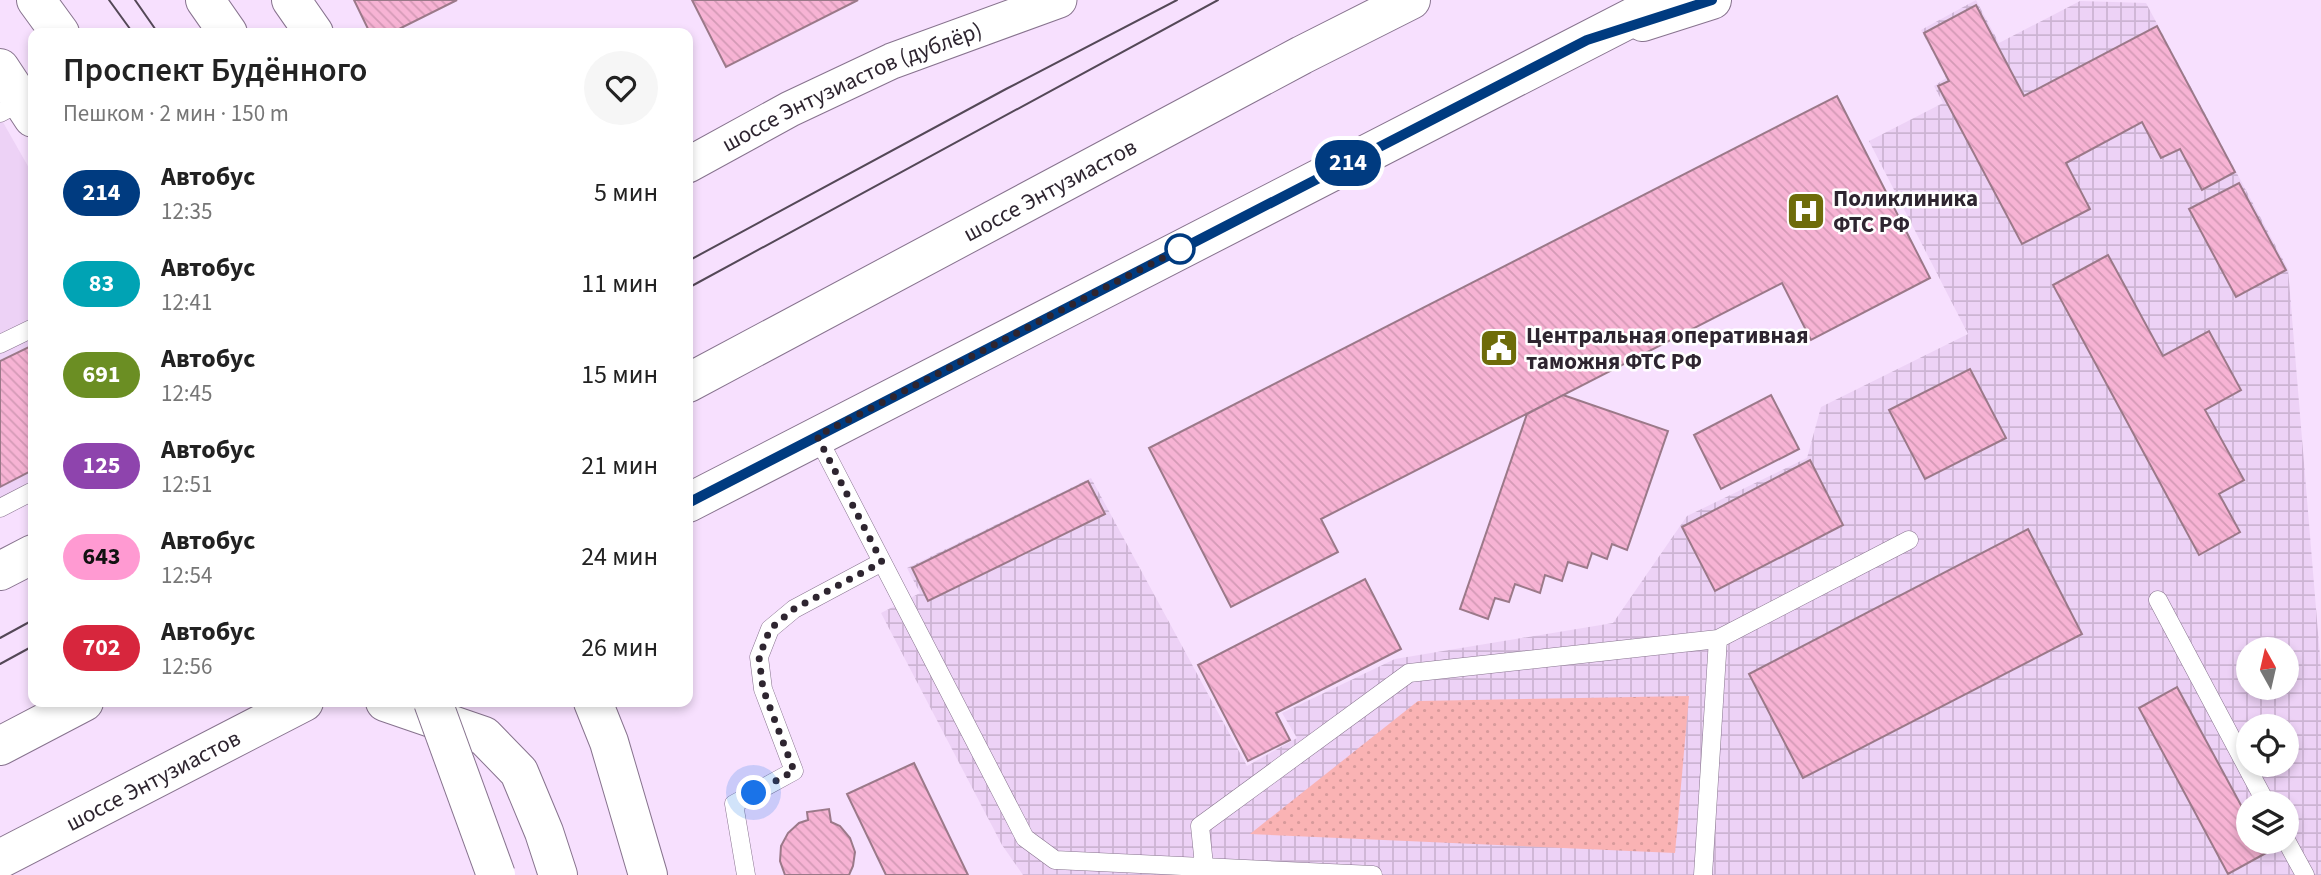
<!DOCTYPE html>
<html lang="ru">
<head>
<meta charset="utf-8">
<style>
	:root { --surface:#fff; --page:#f6f6f6; --text:#222; --muted:#767676 }
	body { margin:0; font-family:"Source Sans 3",sans-serif; background:var(--page); color:var(--text); height:100vh; display:flex; flex-direction:column; font-size:26px; white-space:nowrap }
	* { box-sizing:border-box; margin:0 }
	p { font-size:23px; color:var(--muted) }
	.icon { flex:none; width:38px; height:38px; fill:none; stroke:currentColor; stroke-width:2; stroke-linecap:round; stroke-linejoin:round }
	.map { position:relative; flex:1; overflow:hidden }
	.sheet { position:absolute; left:28px; top:28px; width:665px; height:679px; display:flex; flex-direction:column; background:var(--surface); border-radius:14px; box-shadow:0 4px 10px #0003 }
	.sheet>* { flex:none }
	.badge { padding:0 14px; border-radius:23px; font-size:24px; line-height:46px }
	.needle { width:46px; rotate:352deg }
	.buttons { position:absolute; left:2236px; top:637px; display:grid; gap:14px }
	.buttons a { display:grid; place-items:center; width:63px; height:63px; border-radius:50%; background:var(--surface); box-shadow:0 4px 10px #0003; font-size:35px }
	.you { position:absolute; width:35px; height:35px; margin:-18px; border:5px solid #fff; border-radius:50%; background:#1a73e8; box-shadow:0 0 0 10px #1a73e833 }
	.map>.badge { position:absolute; translate:-50% -50%; box-shadow:0 0 0 4px #fff }
	.round { display:grid; place-items:center; flex:none; width:74px; height:74px; border-radius:37px; background:var(--page) }
	.overview { display:flex; align-items:center; justify-content:space-between; height:119px; padding:0 35px }
	h1 { font-size:33px; font-weight:600; line-height:52px }
	ul { padding:0; list-style:none }
	li { display:flex; align-items:center; gap:21px; height:91px; padding:0 35px }
	li div { flex:1 }
	li b { display:block; font-size:26px }
	li em { font-style:normal }
	li .badge { min-width:77px; font-weight:700; text-align:center }
	.map>svg:first-child { display:block }
	.built { fill:#edd2f6 }
	.industrial { fill:url(#industrial-grid); fill-rule:evenodd }
	.green { fill:url(#green-dots) }
	.building { fill:url(#building-back-hatch); stroke:#9b7989; stroke-width:2 }
	.lines { fill:none; stroke-linecap:round; stroke-linejoin:round }
	.lane-casing { stroke:#87738e; stroke-width:19 }
	.street-casing { stroke:#87738e; stroke-width:37 }
	.secondary-casing { stroke:#87738e; stroke-width:40 }
	.primary-casing { stroke:#87738e; stroke-width:40 }
	.lane { stroke:#fff; stroke-width:18 }
	.street { stroke:#fff; stroke-width:35 }
	.secondary { stroke:#fff; stroke-width:38 }
	.primary { stroke:#fff; stroke-width:38 }
	.tram { stroke:#544857; stroke-width:2 }
	.secondary-bridge-casing { stroke:#87738e; stroke-width:40; stroke-linecap:butt }
	.secondary-bridge { stroke:#fff; stroke-width:38 }
	.line-casing { stroke:#fff; stroke-width:16 }
	.line { stroke:#003b80; stroke-width:10 }
	.walk { stroke:#2e2530; stroke-width:7; stroke-dasharray:0 12.6 }
	.stop-dot { fill:#fff; stroke:#003b80; stroke-width:3.5 }
	.labels { text-anchor:middle; dominant-baseline:central; stroke-width:5; stroke-linejoin:round; paint-order:stroke }
	.street-label { font-size:23px; fill:#2e2530; stroke:#fff }
	.poi-label { font-size:23px; font-weight:bold; fill:#2e2530; stroke:#fff; text-anchor:start }
</style>
</head>
<body>
<div class="map">
<svg width="2321" height="875" viewBox="0 0 2321 875">
	<defs>
		<pattern id="industrial-grid" width="8" height="8" patternUnits="userSpaceOnUse" patternTransform="scale(1.75)"><rect width="8" height="8" fill="#edd2f6"/><path d="M0 4h8M4 0v8" fill="none" stroke="#ccb4d3"/></pattern>
		<pattern id="green-dots" width="8" height="8" patternUnits="userSpaceOnUse" patternTransform="scale(1.75)"><rect width="8" height="8" fill="#fab3b4"/><path d="M2 2h.1M6 6h.1" fill="none" stroke="#d79a9b" stroke-width="1.8" stroke-linecap="round"/></pattern>
		<pattern id="building-back-hatch" width="6" height="6" patternUnits="userSpaceOnUse" patternTransform="scale(1.75)"><rect width="6" height="6" fill="#f7b3d4"/><path d="M-1 5l2 2M0 0l6 6M5-1l2 2" fill="none" stroke="#d49ab6"/></pattern>
	</defs>
	<rect width="100%" height="100%" fill="#f7e0fe"/>
	<path class="built" d="M 0,117 L 33,175 L 33,497 L 0,514 Z"/>
	<path class="industrial" d="M 1976,0 L 1999,43 L 2080,1 L 2146,3 L 2288,269 L 2321,669 L 2321,875 L 1023,875 L 1002,845 L 881,613 L 920,593 L 907,568 L 1091,478 L 1247,766 L 1297,738 L 1282,713 L 1395,659 L 1613,623 L 1687,516 L 1807,458 L 1821,407 L 1968,334 L 1869,141 L 1943,103 L 1934,86 L 1946,78 L 1921,30 ZM 2249,649 L 2287,649 L 2287,688 L 2249,688 ZM 2249,726 L 2287,726 L 2287,765 L 2249,765 ZM 2249,803 L 2287,803 L 2287,842 L 2249,842 Z"/>
	<path class="green" d="M 1689,696 L 1675,853 L 1250,834 L 1418,701 Z"/>
	<path class="building" d="M 354,0 L 457,0 L 391,33 L 370,33 Z
		M 692,0 L 858,0 L 726,67 Z
		M 1976,5 L 2024,96 L 2157,26 L 2235,172 L 2202,190 L 2180,149 L 2161,158 L 2142,122 L 2066,163 L 2090,209 L 2022,244 L 1938,86 L 1949,81 L 1924,33 Z
		M 1837,96 L 1930,278 L 1811,340 L 1782,283 L 1321,519 L 1338,552 L 1231,607 L 1149,448 Z
		M 2239,183 L 2286,270 L 2236,297 L 2189,209 Z
		M 2108,255 L 2163,356 L 2209,331 L 2241,390 L 2205,410 L 2244,480 L 2219,494 L 2240,532 L 2199,555 L 2053,285 Z
		M 33,345 L 33,470 L 0,487 L 0,361 Z
		M 1970,369 L 2006,438 L 1925,479 L 1889,410 Z
		M 1563,395 L 1668,431 L 1627,550 L 1612,544 L 1607,559 L 1592,553 L 1587,568 L 1568,562 L 1562,581 L 1545,575 L 1540,593 L 1515,584 L 1509,602 L 1495,598 L 1488,619 L 1460,609 L 1527,414 Z
		M 1771,395 L 1799,449 L 1721,489 L 1694,435 Z
		M 1810,460 L 1843,525 L 1715,591 L 1682,527 Z
		M 1088,481 L 1105,514 L 928,601 L 912,568 Z
		M 2028,529 L 2082,634 L 1803,778 L 1749,674 Z
		M 1365,579 L 1401,649 L 1276,713 L 1290,740 L 1248,761 L 1198,665 Z
		M 2177,687 L 2249,820 L 2249,842 L 2260,842 L 2266,853 L 2228,874 L 2139,708 Z
		M 914,763 L 968,875 L 886,875 L 847,794 Z
		M 829,809 L 831,822 L 840,826 L 850,838 L 855,852 L 853,866 L 849,875 L 785,875 L 780,861 L 781,846 L 788,833 L 799,823 L 808,820 L 807,812 Z"/>
	<g class="lines">
		<g class="lane-casing">
			<path id="lane" d="M 0,113 L 23,101
				M 0,344 L 33,328
				M 817,436 L 1025,838 L 1055,860 L 1373,875
				M 0,508 L 33,491
				M 2158,600 L 2266,803
				M 2287,842 L 2305,875
				M 746,875 L 734,804 L 794,771 L 763,689 L 759,657 L 770,629 L 794,609 L 882,562
				M 1205,875 L 1200,826 L 1409,673 L 1718,639 L 1909,540
				M 1703,875 L 1718,639"/>
		</g>
		<g class="street-casing">
			<g id="street">
				<path id="s1" d="M 688,165 L 790,109 L 892,61 L 1059,0"/>
			</g>
		</g>
		<g class="secondary-casing">
			<path id="secondary" d="M 36,0 L 60,33
				M 205,0 L 228,33
				M 291,0 L 314,33
				M 0,68 L 33,118
				M 0,571 L 33,554
				M 385,702 L 484,736 L 519,772 L 544,832 L 558,875
				M 593,702 L 609,742 L 648,875"/>
		</g>
		<g class="primary-casing">
			<g id="primary">
				<path d="M 1643,22 L 1712,0"/>
				<path id="s2" d="M 688,383 L 1302,55 L 1411,0"/>
				<path d="M 688,503 L 1666,0"/>
				<path d="M 0,746 L 84,702"/>
				<path id="s3" d="M 0,859 L 304,702"/>
			</g>
		</g>
		<use href="#lane" class="lane"/>
		<use href="#street" class="street"/>
		<use href="#secondary" class="secondary"/>
		<use href="#primary" class="primary"/>
		<path class="tram" d="M 109,0 L 133,33
			M 135,0 L 158,33
			M 688,261 L 1006,89 L 1177,0
			M 688,288 L 1218,0
			M 0,638 L 33,620
			M 0,664 L 33,646"/>
		<g class="secondary-bridge-casing">
			<path id="secondary-bridge" d="M 433,702 L 496,875"/>
		</g>
		<use href="#secondary-bridge" class="secondary-bridge"/>
	</g>
	<g class="lines">
		<g class="line-casing">
			<path id="line" d="M 688,503 L 1587,40 L 1712,0"/>
		</g>
		<use href="#line" class="line"/>
		<path class="walk" d="M 754,793 L 794,771 L 763,689 L 759,657 L 770,629 L 794,609 L 882,562 L 817,436 L 1180,249"/>
	</g>
	<defs>
		<g id="hospital-square" transform="scale(2.0125)"><rect x="-9" y="-9" width="18" height="18" rx="4" fill="#6e6c0a" stroke="#fff"/><path d="M-5-5h3v3.5h4V-5h3V5h-3V1.5h-4V5h-3Z" fill="#fff"/></g>
		<g id="civic-square" transform="scale(2.0125)"><rect x="-9" y="-9" width="18" height="18" rx="4" fill="#6e6c0a" stroke="#fff"/><path d="M-.6-6.5H3V-4.5H.6V-3L4-1V1h2V6H-6V1h2V-1L-.6-3ZM-1.2 2.5V6h2.4V2.5Z" fill="#fff"/></g>
	</defs>
	<g fill-rule="evenodd">
		<use href="#hospital-square" x="1806" y="211"/>
		<use href="#civic-square" x="1499" y="348"/>
	</g>
	<circle class="stop-dot" cx="1180" cy="249" r="14"/>
	<g class="labels">
		<g class="street-label">
			<text stroke="none"><textPath href="#s1" startOffset="182">шоссе Энтузиастов (дублёр)</textPath></text>
			<text stroke="none"><textPath href="#s2" startOffset="410">шоссе Энтузиастов</textPath></text>
			<text stroke="none"><textPath href="#s3" startOffset="172">шоссе Энтузиастов</textPath></text>
		</g>
		<g class="poi-label">
			<text x="1833" y="198">Поликлиника<tspan x="1833" dy="26">ФТС РФ</tspan></text>
			<text x="1526" y="335">Центральная оперативная<tspan x="1526" dy="26">таможня ФТС РФ</tspan></text>
		</g>
	</g>
</svg>
<div class="buttons">
<a><svg class="needle" viewBox="-14 -14 28 28"><path d="M0-13l5 13h-10z" fill="#e53935"/><path d="M0 13l5-13h-10z" fill="#767676"/></svg></a>
<a><svg class="icon" aria-label="locate" viewBox="0 0 24 24"><circle cx="12" cy="12" r="6"/><path d="M12 2v4M12 18v4M2 12h4M18 12h4"/></svg></a>
<a><svg class="icon" aria-label="layers" viewBox="0 0 24 24"><path d="M12 4l9 5-9 5-9-5zM3 14l9 5 9-5"/></svg></a>
</div>
<div class="you" style="left:754px;top:793px"></div>
<b class="badge" style="left:1348px;top:163px;background:#003b80;color:#fff">214</b>
<section class="sheet">
<div class="overview"><div><h1>Проспект Будённого</h1><p>Пешком · 2 мин · 150 m</p></div><a class="round"><svg class="icon" aria-label="heart" viewBox="0 0 24 24"><path d="M12 20l-8-8c-3-5 5-10 8-4 3-6 11-1 8 4z"/></svg></a></div>
<ul>
<li><span class="badge" style="background:#003b80;color:#fff">214</span><div><b>Автобус</b><p>12:35</p></div><em>5 мин</em></li>
<li><span class="badge" style="background:#00a3b4;color:#fff">83</span><div><b>Автобус</b><p>12:41</p></div><em>11 мин</em></li>
<li><span class="badge" style="background:#6b8e23;color:#fff">691</span><div><b>Автобус</b><p>12:45</p></div><em>15 мин</em></li>
<li><span class="badge" style="background:#8e44ad;color:#fff">125</span><div><b>Автобус</b><p>12:51</p></div><em>21 мин</em></li>
<li><span class="badge" style="background:#ff9ad2;color:#111">643</span><div><b>Автобус</b><p>12:54</p></div><em>24 мин</em></li>
<li><span class="badge" style="background:#d7263d;color:#fff">702</span><div><b>Автобус</b><p>12:56</p></div><em>26 мин</em></li>
</ul>
</section>
</div>
</body>
</html>
